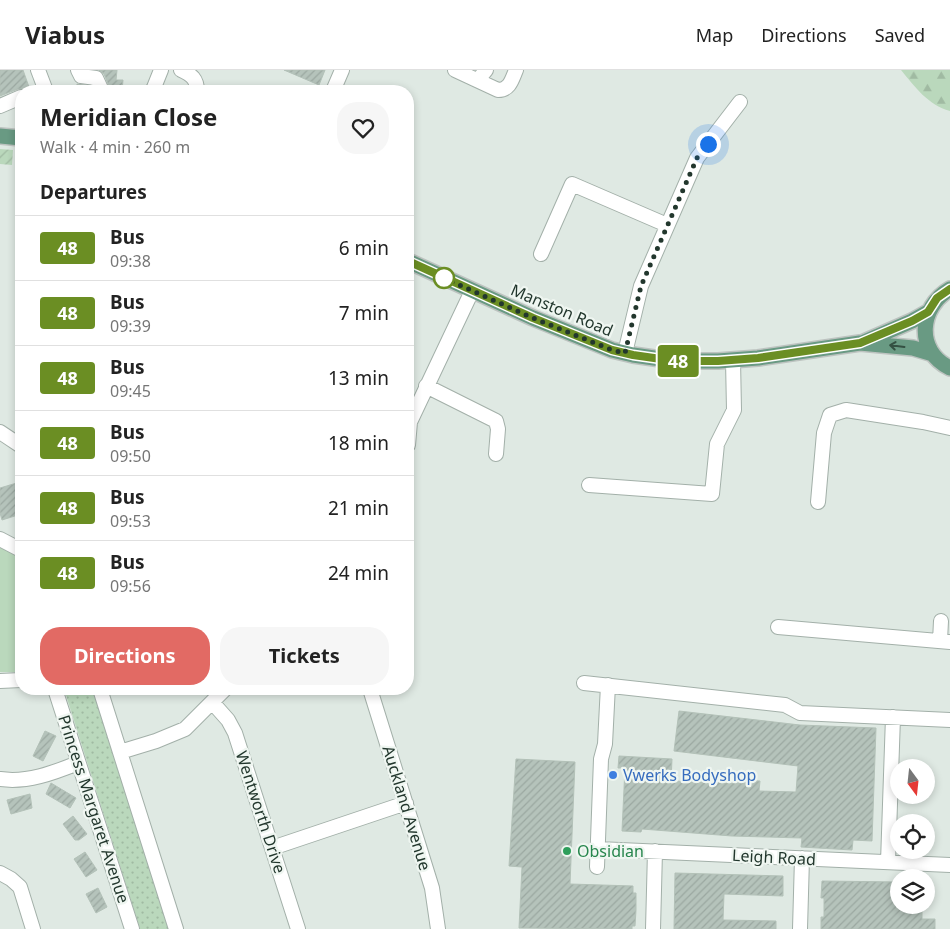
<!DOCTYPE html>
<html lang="en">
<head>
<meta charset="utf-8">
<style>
	:root { --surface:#fff; --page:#f6f6f6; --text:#222; --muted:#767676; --line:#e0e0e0; --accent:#e26a64 }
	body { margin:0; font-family:"Noto Sans",sans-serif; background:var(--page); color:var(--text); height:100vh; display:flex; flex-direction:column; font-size:19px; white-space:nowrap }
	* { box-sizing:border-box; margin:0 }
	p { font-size:16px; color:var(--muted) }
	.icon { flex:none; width:28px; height:28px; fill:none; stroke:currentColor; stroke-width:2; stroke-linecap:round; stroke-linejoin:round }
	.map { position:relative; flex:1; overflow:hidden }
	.details { position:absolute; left:15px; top:15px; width:399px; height:610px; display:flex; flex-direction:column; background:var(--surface); border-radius:20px; box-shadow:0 2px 8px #0003 }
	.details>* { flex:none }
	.badge { padding:0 10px; border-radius:4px; font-size:18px; line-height:32px }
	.needle { width:32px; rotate:165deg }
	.fabs { position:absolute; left:890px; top:689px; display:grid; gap:10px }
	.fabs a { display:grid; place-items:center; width:45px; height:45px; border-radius:50%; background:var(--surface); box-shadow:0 2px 8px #0003; font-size:25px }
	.you { position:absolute; width:25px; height:25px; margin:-12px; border:4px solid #fff; border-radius:50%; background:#1a73e8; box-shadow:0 0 0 8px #1a73e833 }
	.map>.badge { position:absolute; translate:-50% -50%; box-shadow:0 0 0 2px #fff }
	h2 { padding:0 25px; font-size:19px; line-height:45px }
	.round { display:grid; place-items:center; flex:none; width:52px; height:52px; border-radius:20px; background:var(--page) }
	.summary { display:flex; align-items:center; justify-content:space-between; height:85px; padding:0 25px }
	h1 { font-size:24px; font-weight:700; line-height:38px }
	.button { display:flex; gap:10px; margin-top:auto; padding:10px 25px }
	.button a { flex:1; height:58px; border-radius:20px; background:var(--accent); color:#fff; font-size:20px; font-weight:700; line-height:58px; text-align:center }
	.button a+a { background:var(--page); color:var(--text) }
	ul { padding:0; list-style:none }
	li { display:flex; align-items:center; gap:15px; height:65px; padding:0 25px; border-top:1px solid var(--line) }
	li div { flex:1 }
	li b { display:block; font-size:19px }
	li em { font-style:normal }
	li .badge { min-width:55px; font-weight:700; text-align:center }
	header { display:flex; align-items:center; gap:30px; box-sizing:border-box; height:70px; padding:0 25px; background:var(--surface); border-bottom:1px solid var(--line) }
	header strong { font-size:24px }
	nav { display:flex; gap:28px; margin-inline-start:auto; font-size:18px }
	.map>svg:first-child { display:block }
	.grass { fill:url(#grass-dots) }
	.forest { fill:url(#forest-firs) }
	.park { fill:#bad8bc }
	.garden { fill:url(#garden-furrows) }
	.building { fill:url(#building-hatch); stroke:#b3c1b8 }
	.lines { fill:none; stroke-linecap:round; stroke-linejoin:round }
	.minor-casing { stroke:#a3b0a9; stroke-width:16 }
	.major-casing { stroke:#bdc3c0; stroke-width:18 }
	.minor { stroke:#fff; stroke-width:14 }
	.major { stroke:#699a83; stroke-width:15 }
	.oneway { stroke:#345042 }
	.line-casing { stroke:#fff; stroke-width:11 }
	.line { stroke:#6b8e23; stroke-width:8 }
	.walk { stroke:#22372d; stroke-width:5; stroke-dasharray:0 9 }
	.stop-dot { fill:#fff; stroke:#6b8e23; stroke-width:2.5 }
	.shop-dot { fill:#3f7fe0; stroke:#eff6f1; stroke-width:2 }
	.leisure-dot { fill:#2e9e5b; stroke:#eff6f1; stroke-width:2 }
	.labels { text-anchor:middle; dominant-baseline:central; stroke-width:4.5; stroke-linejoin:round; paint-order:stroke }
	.street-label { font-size:16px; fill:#22372d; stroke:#eff6f1 }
	.shop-label { font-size:16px; fill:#366cbe; stroke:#eff6f1; text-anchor:start }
	.leisure-label { font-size:16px; fill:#27864d; stroke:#eff6f1; text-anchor:start }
</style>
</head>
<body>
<header>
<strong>Viabus</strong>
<nav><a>Map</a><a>Directions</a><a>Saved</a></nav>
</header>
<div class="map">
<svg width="950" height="859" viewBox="0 0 950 859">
	<defs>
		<pattern id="grass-dots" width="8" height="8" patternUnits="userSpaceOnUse" patternTransform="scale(1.25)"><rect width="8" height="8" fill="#bad8bc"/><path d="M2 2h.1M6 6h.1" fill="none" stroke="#a0baa2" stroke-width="1.8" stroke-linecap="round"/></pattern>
		<pattern id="forest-firs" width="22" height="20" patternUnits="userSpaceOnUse" patternTransform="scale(1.25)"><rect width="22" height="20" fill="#bad8bc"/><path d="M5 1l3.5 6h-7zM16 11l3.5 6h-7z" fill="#a0baa2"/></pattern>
		<pattern id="garden-furrows" width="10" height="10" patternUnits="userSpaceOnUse" patternTransform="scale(1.25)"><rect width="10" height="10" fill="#bad8bc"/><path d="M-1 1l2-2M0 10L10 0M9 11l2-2" fill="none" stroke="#a0baa2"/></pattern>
		<pattern id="building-hatch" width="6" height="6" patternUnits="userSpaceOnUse" patternTransform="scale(1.25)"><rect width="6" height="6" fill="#b5c3bb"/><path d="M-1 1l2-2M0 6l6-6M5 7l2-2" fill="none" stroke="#9ba8a1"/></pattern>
	</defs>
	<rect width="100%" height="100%" fill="#dfe9e3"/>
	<path class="grass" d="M 64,619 L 97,619 L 173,859 L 140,859 Z"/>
	<path class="forest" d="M 901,0 L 950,0 L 950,41 C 928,35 915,17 901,0 Z"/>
	<path class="park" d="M 0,475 L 21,487 L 20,602 L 0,602 Z"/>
	<path class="garden" d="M 0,79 L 13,80 L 12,95 L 0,94 Z"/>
	<path class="building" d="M 0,0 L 23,0 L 29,17 L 25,19 L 18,19 L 0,26 Z
		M 99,0 L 117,0 L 116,10 L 123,10 L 122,21 L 111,21 L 104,4 Z
		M 284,0 L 325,0 L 319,15 Z
		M 77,14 L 90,16 L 92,21 L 77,21 Z
		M 20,412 L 21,417 L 21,444 L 2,450 L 0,443 L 0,418 Z
		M 679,641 L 800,655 L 876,658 L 872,771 L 853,770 L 852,780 L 801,777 L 802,768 L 732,766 L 642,759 L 641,762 L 622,761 L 625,698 L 618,698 L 619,686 L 672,689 L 671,711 L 734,713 L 734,710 L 760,711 L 759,721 L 796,722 L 798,696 L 674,681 Z
		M 45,661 L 56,666 L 43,691 L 33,686 Z
		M 516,689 L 575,692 L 570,814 L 633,816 L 633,823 L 636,823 L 636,840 L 635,856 L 632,856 L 632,859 L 519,858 L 522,797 L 509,796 Z
		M 51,713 L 76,728 L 70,738 L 46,724 Z
		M 30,724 L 32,738 L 11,744 L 7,730 Z
		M 73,746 L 87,764 L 79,770 L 75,770 L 63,754 Z
		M 85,782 L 97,800 L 86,807 L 74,789 Z
		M 675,803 L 783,806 L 783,826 L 724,824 L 723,850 L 776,851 L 776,859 L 674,859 Z
		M 822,811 L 899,812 L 899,835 L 922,835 L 922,849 L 935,849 L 935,859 L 821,859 L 821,847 L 824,847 L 824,828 L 821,828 Z
		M 98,818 L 107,837 L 96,843 L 86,824 Z"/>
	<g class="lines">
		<g class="minor-casing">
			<path id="minor" d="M 38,0 L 46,21
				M 78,0 L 81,6 L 96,8 L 102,21
				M 181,0 C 192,5 197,9 197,21
				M 455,0 L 498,20 C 510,20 512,9 516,0
				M 478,10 L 486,0
				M 151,21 L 153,20 L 161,0
				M 333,21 L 342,0
				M 0,36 L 21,27
				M 541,184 L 572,114 L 667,155
				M 625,283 L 641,216 L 697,88 L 740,32
				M 426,316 L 496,351 L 498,359 L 496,384
				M 0,362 L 21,376
				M 408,375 L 410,352 L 472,221
				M 589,415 L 712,424 L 717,374 L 734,340 L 733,290
				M 818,432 L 824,363 L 830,345 L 846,340 L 923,352 L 950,358
				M 0,469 L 21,480
				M 778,557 L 950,572
				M 940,571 L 941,551
				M 0,611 L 21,610
				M 584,613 L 785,635 L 800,643 L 950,650
				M 55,619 L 132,859
				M 100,619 L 176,859
				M 370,619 L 432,818 L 438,859
				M 212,632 L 228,650 L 235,663 L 298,859
				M 120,682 L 156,671 L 185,659 L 225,619
				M 0,709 C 27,713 53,703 78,693
				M 272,778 L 406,733
				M 598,779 L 950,795
				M 888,792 L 893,647
				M 597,797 L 601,689 L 605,674 L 608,615
				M 0,803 L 11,809 L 20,817 L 33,859
				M 653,859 L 655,781
				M 800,859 L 802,788"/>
		</g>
		<g class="major-casing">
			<path id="major" d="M 0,66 L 21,68
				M 408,191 L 533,248 L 612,280 L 633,285 L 675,291 L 718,291 L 758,288 L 860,273 L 913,278 L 933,284
				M 950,219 C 919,237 915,281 950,298
				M 864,272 L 912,251 L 928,242"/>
		</g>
		<use href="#minor" class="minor"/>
		<use href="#major" class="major"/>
	</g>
	<defs><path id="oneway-shaft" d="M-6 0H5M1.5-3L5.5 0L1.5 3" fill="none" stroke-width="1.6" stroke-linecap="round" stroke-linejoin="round" transform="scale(1.25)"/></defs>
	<use class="oneway" href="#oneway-shaft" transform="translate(897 276) rotate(-173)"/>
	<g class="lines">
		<g class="line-casing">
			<path id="line" d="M 408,191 L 533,248 L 612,280 L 633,285 L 675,291 L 718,291 L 758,288 L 860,273 L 912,251 L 928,242 L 937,228 L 950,219"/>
		</g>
		<use href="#line" class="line"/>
		<path class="walk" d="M 444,208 L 533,248 L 612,280 L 625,283 L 641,216 L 697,88 L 708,74"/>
	</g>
	<circle class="stop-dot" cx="444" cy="208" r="10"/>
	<circle class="shop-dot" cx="613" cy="705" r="5"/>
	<circle class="leisure-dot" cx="567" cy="781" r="5"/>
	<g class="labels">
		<g class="street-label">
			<text transform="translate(562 240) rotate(23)">Manston Road</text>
			<text transform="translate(407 738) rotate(73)">Auckland Avenue</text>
			<text transform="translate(94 739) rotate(72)">Princess Margaret Avenue</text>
			<text transform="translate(261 742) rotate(72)">Wentworth Drive</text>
			<text transform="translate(774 787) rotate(3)">Leigh Road</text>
		</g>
		<g class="shop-label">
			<text x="623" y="705">Vwerks Bodyshop</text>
		</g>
		<g class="leisure-label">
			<text x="577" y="781">Obsidian</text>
		</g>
	</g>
</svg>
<div class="fabs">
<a><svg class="needle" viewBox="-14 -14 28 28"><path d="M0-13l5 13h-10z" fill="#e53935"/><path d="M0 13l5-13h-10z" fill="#767676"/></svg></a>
<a><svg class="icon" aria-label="locate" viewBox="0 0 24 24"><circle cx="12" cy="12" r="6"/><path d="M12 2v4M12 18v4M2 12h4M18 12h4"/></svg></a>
<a><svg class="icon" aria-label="layers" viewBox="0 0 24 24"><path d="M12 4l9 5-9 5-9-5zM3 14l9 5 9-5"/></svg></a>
</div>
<div class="you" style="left:708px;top:74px"></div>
<b class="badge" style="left:678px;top:291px;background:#6b8e23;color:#fff">48</b>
<section class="details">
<div class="summary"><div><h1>Meridian Close</h1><p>Walk · 4 min · 260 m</p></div><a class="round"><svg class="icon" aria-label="heart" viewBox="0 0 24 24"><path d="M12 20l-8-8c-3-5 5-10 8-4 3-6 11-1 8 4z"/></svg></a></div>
<h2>Departures</h2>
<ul>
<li><span class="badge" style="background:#6b8e23;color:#fff">48</span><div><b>Bus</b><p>09:38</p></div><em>6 min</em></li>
<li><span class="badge" style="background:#6b8e23;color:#fff">48</span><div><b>Bus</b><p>09:39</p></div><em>7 min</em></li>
<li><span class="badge" style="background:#6b8e23;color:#fff">48</span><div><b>Bus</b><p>09:45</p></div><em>13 min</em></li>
<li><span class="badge" style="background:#6b8e23;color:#fff">48</span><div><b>Bus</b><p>09:50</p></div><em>18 min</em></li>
<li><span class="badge" style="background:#6b8e23;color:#fff">48</span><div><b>Bus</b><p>09:53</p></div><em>21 min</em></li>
<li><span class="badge" style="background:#6b8e23;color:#fff">48</span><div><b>Bus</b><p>09:56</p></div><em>24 min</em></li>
</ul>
<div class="button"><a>Directions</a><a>Tickets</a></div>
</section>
</div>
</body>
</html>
